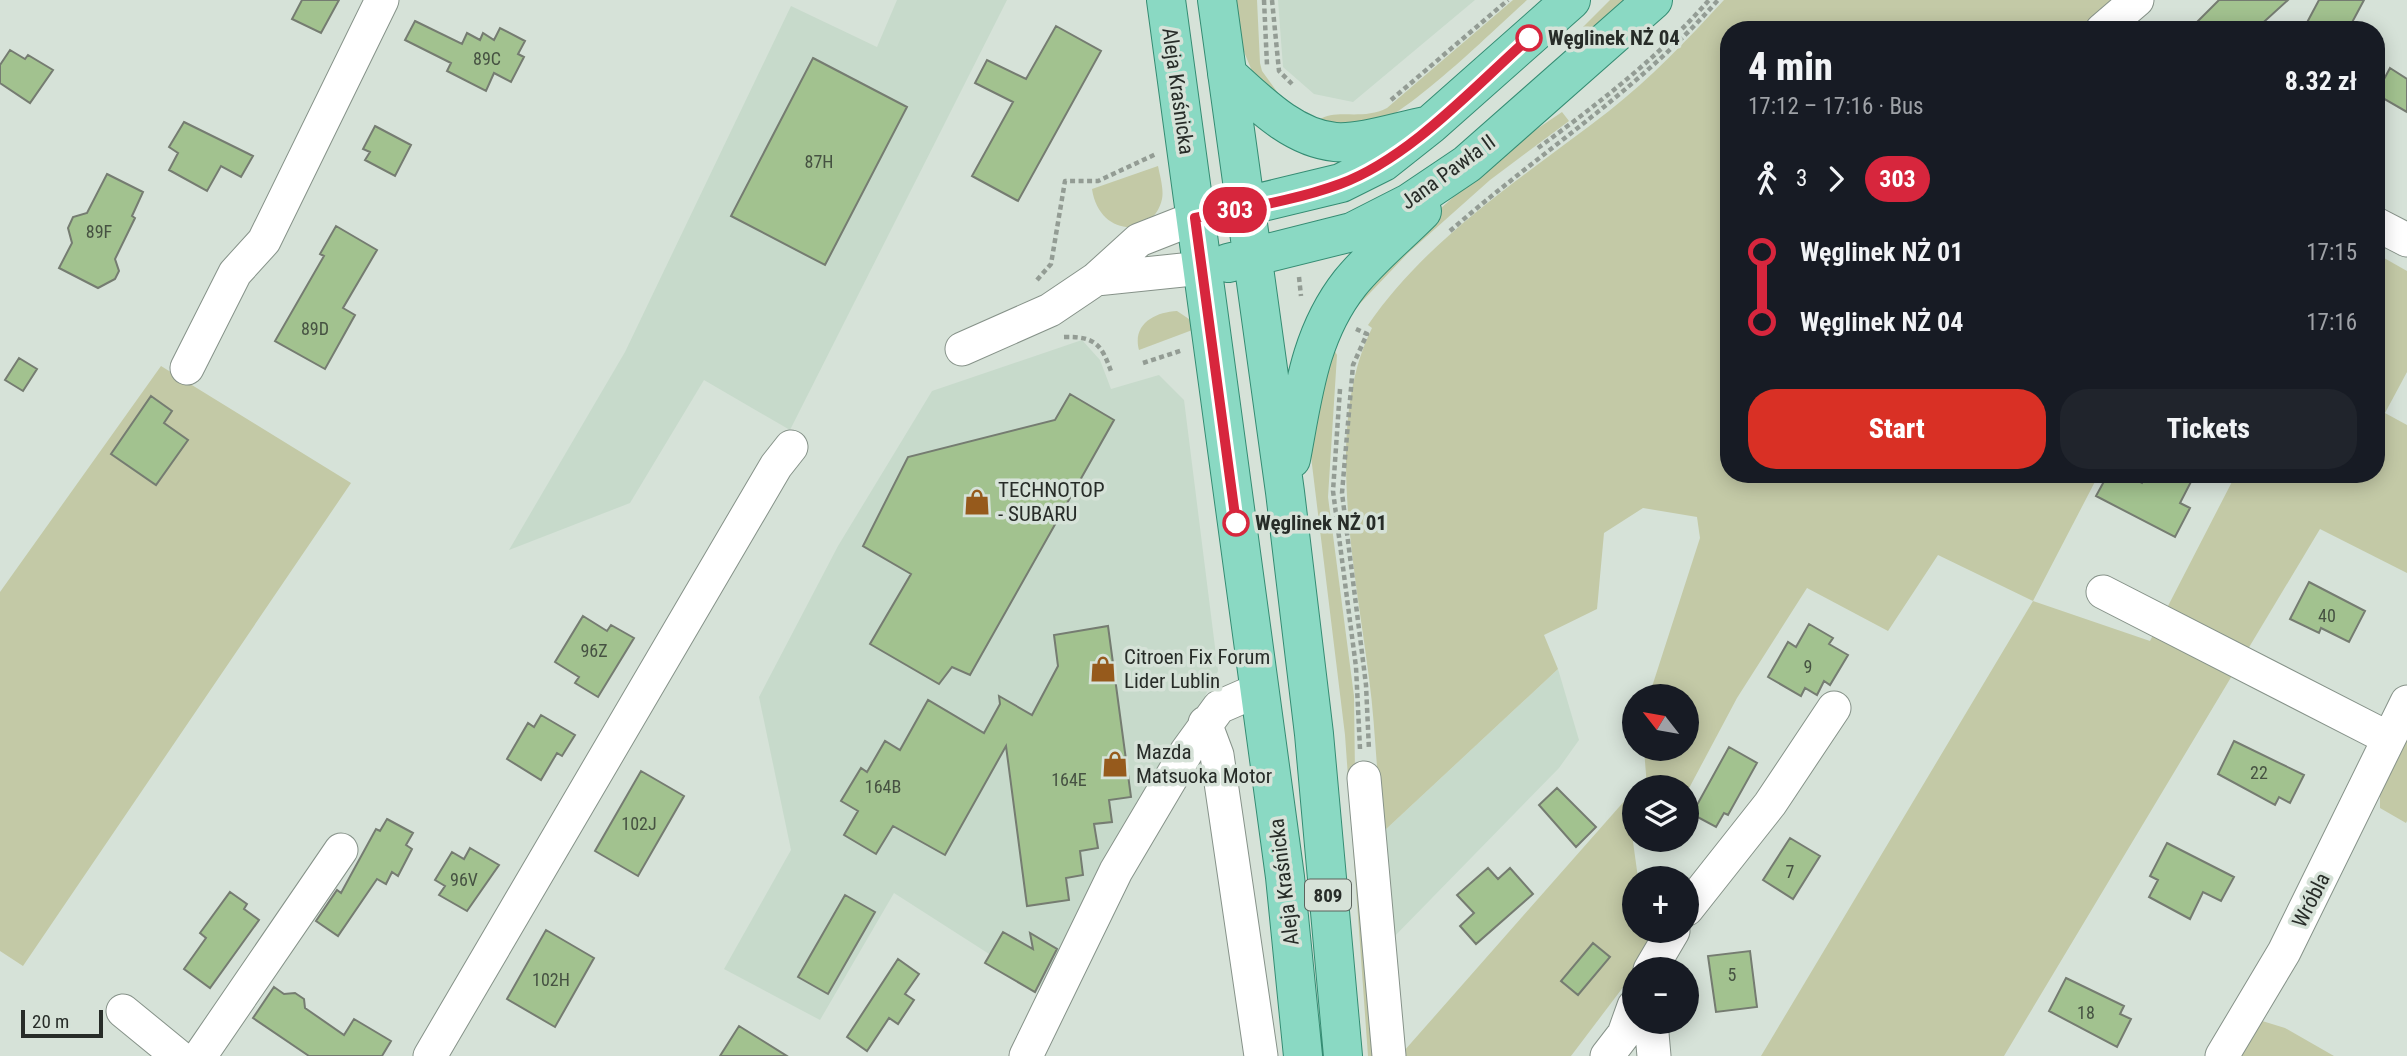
<!DOCTYPE html>
<html lang="en">
<head>
<meta charset="utf-8">
<style>
	:root { --surface:#171b24; --page:#20242c; --text:#f1f3f6; --muted:#9ea1a6; --accent:#d93025 }
	body { margin:0; font-family:"Roboto Condensed",sans-serif; background:var(--page); color:var(--text); height:100vh; display:flex; flex-direction:column; font-size:26px; white-space:nowrap }
	* { box-sizing:border-box; margin:0 }
	p { font-size:23px; color:var(--muted) }
	.icon { flex:none; width:38px; height:38px; fill:none; stroke:currentColor; stroke-width:2; stroke-linecap:round; stroke-linejoin:round }
	.map { position:relative; flex:1; overflow:hidden }
	.side { position:absolute; left:1720px; top:21px; width:665px; height:462px; display:flex; flex-direction:column; background:var(--surface); border-radius:28px; box-shadow:0 4px 18px #0003 }
	.side>* { flex:none }
	.badge { padding:0 14px; border-radius:23px; font-size:24px; line-height:46px }
	.needle { width:46px; rotate:301deg }
	.buttons { position:absolute; left:1622px; top:684px; display:grid; gap:14px }
	.buttons a { display:grid; place-items:center; width:77px; height:77px; border-radius:50%; background:var(--surface); box-shadow:0 4px 18px #0003; font-size:35px }
	.scale { position:absolute; left:21px; bottom:18px; width:82px; box-sizing:border-box; padding-left:7px; border:4px solid #272c28; border-top:0; font-size:19px; line-height:24px; white-space:nowrap; color:#272c28; -webkit-text-stroke:5px #d6e2d8; paint-order:stroke }
	.map>.badge { position:absolute; translate:-50% -50%; box-shadow:0 0 0 4px #fff }
	.legs { display:flex; align-items:center; gap:10px; height:77px; padding:0 28px; font-size:23px }
	.legs p { margin-inline-start:auto }
	.headline { display:flex; align-items:center; justify-content:space-between; height:119px; padding:0 28px }
	h1 { font-size:38px; font-weight:800; line-height:52px }
	.action { display:flex; gap:14px; margin-top:auto; padding:14px 28px }
	.action a { flex:1; height:80px; border-radius:28px; background:var(--accent); color:#fff; font-size:28px; font-weight:800; line-height:80px; text-align:center }
	.action a+a { background:var(--page); color:var(--text) }
	ul { padding:0 28px; list-style:none }
	li { display:flex; align-items:center; gap:24px; height:70px; font-size:26px }
	li i { display:grid; place-items:center; width:10px; height:100%; margin:0 9px; background:currentColor }
	li i::after { content:''; width:18px; height:18px; margin:-9px; border:5px solid; border-radius:50%; background:var(--surface) }
	li p { margin-inline-start:auto }
	li:first-child i { background:linear-gradient(#0000 50%,currentColor 0) }
	li:last-child i { background:linear-gradient(currentColor 50%,#0000 0) }
	.map>svg:first-child { display:block }
	.built { fill:#c7dacb }
	.green { fill:#c3c9a6 }
	.building { fill:#a2c28f; stroke:#757c71; stroke-width:2 }
	.lines { fill:none; stroke-linecap:round; stroke-linejoin:round }
	.minor-casing { stroke:#869289; stroke-width:35 }
	.major-casing { stroke:#358c73; stroke-width:40 }
	.path { stroke:#939c94; stroke-width:4.5; stroke-dasharray:5 3.5; stroke-linecap:butt }
	.minor { stroke:#fff; stroke-width:33 }
	.major { stroke:#8ad9c3; stroke-width:38 }
	.line-1-casing { stroke:#fff; stroke-width:16 }
	.line-1 { stroke:#d7263d; stroke-width:10 }
	.stop-1-dot { fill:#fff; stroke:#d7263d; stroke-width:3.5 }
	.labels { text-anchor:middle; dominant-baseline:central; stroke-width:7; stroke-linejoin:round; paint-order:stroke }
	.number-label { font-size:18px; fill:#465242 }
	.shield { fill:#d6e2d8; stroke:#5c635d; stroke-width:2 }
	.shield-label { font-size:19px; font-weight:bold; fill:#272c28 }
	.stop-label { font-size:21px; font-weight:bold; fill:#272c28; stroke:#d6e2d8; text-anchor:start }
	.street-label { font-size:21px; fill:#272c28; stroke:#d6e2d8 }
	.poi-label { font-size:21px; fill:#272c28; stroke:#d6e2d8; text-anchor:start }
</style>
</head>
<body>
<div class="map">
<svg width="2407" height="1056" viewBox="0 0 2407 1056">
	<rect width="100%" height="100%" fill="#d6e2d8"/>
	<path class="built" d="M 897,0 L 1007,0 L 790,430 L 704,380 L 630,503 L 509,550 L 625,352 L 791,6 L 877,47 Z
		M 1278,0 L 1475,0 L 1353,102 L 1314,94 L 1283,67 Z
		M 1082,340 L 1100,360 L 1111,389 L 1159,375 L 1184,400 L 1218,671 L 1130,840 L 1047,991 L 894,893 L 820,1020 L 724,969 L 791,850 L 759,697 L 838,546 L 932,391 Z
		M 1558,669 L 1579,740 L 1559,768 L 1389,942 L 1384,831 Z"/>
	<path class="green" d="M 1235,0 L 1257,0 L 1260,63 L 1262,71 L 1283,100 L 1252,71 L 1242,47 Z
		M 1513,0 L 1527,0 C 1495,28 1394,130 1356,130 C 1345,129 1330,123 1319,120 C 1335,108 1362,121 1387,108 Z
		M 1610,0 L 1631,0 L 1591,34 L 1583,27 Z
		M 1724,0 L 2117,0 L 2082,30 L 1729,30 L 1729,474 L 2099,474 L 2033,601 L 2150,641 L 2236,474 L 2376,474 L 2377,254 L 2407,271 L 2407,372 L 2385,413 L 2407,425 L 2407,573 L 2320,529 L 2004,1056 L 1761,1056 L 2033,601 L 1938,555 L 1888,631 L 1807,588 L 1737,698 L 1687,792 L 1687,788 L 1647,787 L 1644,749 L 1687,749 L 1687,696 L 1649,696 L 1700,538 L 1697,517 L 1643,508 L 1604,533 L 1597,609 L 1544,635 L 1558,669 L 1384,831 C 1376,781 1376,729 1369,678 C 1356,573 1323,426 1372,328 L 1368,325 C 1429,236 1525,176 1609,111 C 1651,78 1688,39 1724,0 Z
		M 1562,112 L 1569,121 L 1490,180 L 1408,253 L 1350,314 L 1353,294 L 1431,217 L 1506,150 Z
		M 1158,166 C 1160,176 1164,189 1162,199 C 1153,239 1099,237 1092,189 Z
		M 1177,311 L 1192,321 L 1195,329 L 1139,350 C 1132,324 1155,312 1177,311 Z
		M 1331,344 L 1337,355 L 1328,497 L 1354,696 L 1355,775 L 1377,1056 L 1368,1056 L 1345,735 L 1309,440 Z
		M 161,366 L 351,483 L 23,966 L 0,951 L 0,592 Z
		M 2407,726 L 2407,821 L 2406,823 L 2380,808 L 2380,794 Z
		M 1627,798 L 1638,878 L 1634,878 L 1634,931 L 1646,931 L 1649,953 L 1571,1056 L 1405,1056 L 1404,1051 Z
		M 2259,1020 L 2285,1028 L 2334,1056 L 2238,1056 Z"/>
	<path class="building" d="M 302,0 L 339,0 L 321,33 L 292,19 Z
		M 2219,0 L 2288,0 L 2255,30 L 2189,30 Z
		M 2319,0 L 2364,0 L 2348,30 L 2303,30 Z
		M 415,21 L 462,44 L 467,33 L 480,40 L 483,33 L 494,40 L 500,28 L 525,41 L 518,54 L 524,57 L 511,82 L 494,73 L 486,91 L 447,71 L 451,63 L 405,40 Z
		M 1056,26 L 1101,51 L 1018,201 L 972,176 L 1013,102 L 975,83 L 987,60 L 1026,79 Z
		M 10,50 L 25,59 L 28,55 L 53,70 L 30,103 L 0,83 L 0,65 Z
		M 813,58 L 907,107 L 825,265 L 731,216 Z
		M 2390,68 L 2407,79 L 2407,112 L 2376,94 Z
		M 184,122 L 253,156 L 241,177 L 221,166 L 207,191 L 169,170 L 178,153 L 169,147 Z
		M 375,126 L 411,145 L 395,176 L 365,160 L 370,152 L 363,149 Z
		M 107,174 L 143,192 L 132,216 L 135,218 L 115,259 L 119,271 L 115,279 L 98,288 L 59,268 L 72,243 L 68,228 L 73,217 L 87,213 Z
		M 336,226 L 377,250 L 343,308 L 355,315 L 325,369 L 275,341 L 324,256 L 320,254 Z
		M 19,358 L 37,369 L 23,391 L 5,380 Z
		M 1070,394 L 1114,420 L 970,675 L 952,667 L 939,684 L 870,644 L 911,574 L 863,546 L 908,457 L 1055,420 Z
		M 151,396 L 172,411 L 164,423 L 188,440 L 156,485 L 111,454 Z
		M 2108,474 L 2125,474 L 2142,483 L 2147,474 L 2195,474 L 2180,503 L 2190,508 L 2175,537 L 2096,496 Z
		M 2309,582 L 2365,611 L 2349,642 L 2321,628 L 2319,633 L 2290,619 Z
		M 583,616 L 607,631 L 611,625 L 634,638 L 598,697 L 575,683 L 579,677 L 555,662 Z
		M 1809,624 L 1833,638 L 1829,644 L 1848,655 L 1830,685 L 1824,681 L 1817,695 L 1805,688 L 1801,696 L 1768,677 L 1788,642 L 1796,647 Z
		M 1108,626 L 1131,797 L 1109,800 L 1112,822 L 1094,824 L 1098,848 L 1080,851 L 1083,875 L 1066,878 L 1069,900 L 1027,906 L 1006,746 L 945,855 L 893,826 L 876,854 L 844,835 L 858,811 L 841,801 L 861,768 L 867,772 L 885,741 L 900,750 L 928,700 L 984,733 L 1000,704 L 999,696 L 1032,715 L 1058,666 L 1054,635 Z
		M 541,715 L 575,735 L 562,756 L 557,753 L 541,780 L 507,759 L 528,723 L 534,727 Z
		M 2234,741 L 2304,775 L 2290,803 L 2279,797 L 2275,805 L 2218,774 Z
		M 1729,747 L 1757,763 L 1728,815 L 1724,813 L 1716,827 L 1692,814 Z
		M 641,771 L 684,796 L 638,876 L 595,851 Z
		M 1557,788 L 1596,827 L 1576,847 L 1539,805 Z
		M 387,819 L 413,833 L 406,845 L 412,849 L 398,876 L 392,872 L 386,884 L 377,879 L 338,936 L 316,921 L 337,890 L 341,893 L 376,829 L 380,831 Z
		M 1790,838 L 1820,856 L 1793,899 L 1763,880 Z
		M 2167,843 L 2234,877 L 2221,901 L 2203,892 L 2190,919 L 2149,897 L 2158,880 L 2150,876 Z
		M 470,848 L 499,865 L 467,911 L 439,895 L 445,886 L 435,880 L 452,852 L 464,859 Z
		M 1488,868 L 1498,879 L 1510,868 L 1533,894 L 1476,944 L 1460,926 L 1474,913 L 1457,895 Z
		M 230,892 L 247,904 L 244,909 L 259,920 L 210,988 L 184,969 L 206,938 L 200,933 Z
		M 845,895 L 875,912 L 828,994 L 798,977 Z
		M 546,930 L 594,958 L 555,1027 L 507,999 Z
		M 1003,932 L 1033,949 L 1030,933 L 1057,949 L 1035,992 L 985,963 Z
		M 1593,943 L 1610,957 L 1578,995 L 1561,981 Z
		M 1750,951 L 1757,1007 L 1716,1012 L 1708,956 Z
		M 898,959 L 919,974 L 905,994 L 914,1000 L 898,1024 L 889,1018 L 867,1051 L 847,1037 Z
		M 2066,978 L 2124,1006 L 2120,1014 L 2131,1019 L 2117,1047 L 2049,1011 Z
		M 274,987 L 284,994 L 295,993 L 304,999 L 305,1008 L 344,1035 L 354,1019 L 391,1041 L 382,1056 L 309,1056 L 253,1018 Z
		M 739,1026 L 787,1056 L 720,1056 Z"/>
	<g class="lines">
		<g class="minor-casing">
			<path id="minor" d="M 2102,30 L 2137,0
				M 2376,224 L 2407,240
				M 1096,279 L 1202,268
				M 962,349 L 1050,310 L 1096,279 L 1139,240 L 1195,218
				M 187,368 L 235,273 L 264,241 L 382,0
				M 2103,592 L 2388,738
				M 1205,723 L 1217,755 L 1261,1056
				M 1364,778 L 1389,1056
				M 1687,909 L 1770,804 L 1834,708
				M 1650,970 L 1673,931
				M 123,1011 L 178,1056
				M 1651,1022 L 1654,1056
				M 200,1056 L 341,850
				M 430,1056 L 776,466 L 791,447
				M 1026,1056 L 1116,871 L 1187,751 L 1219,707 L 1258,690
				M 1607,1056 L 1624,1034 L 1634,1006
				M 2222,1056 L 2284,952 L 2407,702"/>
		</g>
		<g class="major-casing">
			<path id="major" d="M 1166,0 L 1285,877 L 1303,1056
				M 1217,0 L 1285,492 L 1314,734 L 1343,1056
				M 1227,74 C 1257,101 1292,138 1335,142 C 1361,144 1400,131 1426,126
				M 1221,212 L 1341,183 L 1383,162 L 1431,124 L 1571,0
				M 1228,263 L 1352,232 L 1409,203 L 1467,164 L 1653,0
				M 1291,459 C 1303,396 1309,335 1350,283 C 1371,257 1398,235 1422,211"/>
		</g>
		<path class="path" d="M 1264,0 L 1267,65
			M 1272,0 L 1279,71 L 1292,84
			M 1391,100 L 1508,0
			M 1538,148 C 1598,104 1660,56 1709,0
			M 1450,231 C 1539,153 1640,89 1718,0
			M 1299,277 L 1301,296
			M 1037,280 L 1051,264 L 1065,181 L 1098,181 L 1156,154
			M 1356,329 L 1367,334 L 1353,365 L 1342,493 L 1366,685 L 1369,750
			M 1064,337 C 1097,336 1102,346 1112,374
			M 1143,363 L 1183,350
			M 1340,389 L 1333,491 L 1356,667 L 1360,749"/>
		<use href="#minor" class="minor"/>
		<use href="#major" class="major"/>
	</g>
	<g class="lines">
		<g class="line-1-casing">
			<path id="line-1" d="M 1236,523 L 1195,218 C 1244,208 1294,201 1340,184 C 1410,158 1474,87 1529,38"/>
		</g>
		<use href="#line-1" class="line-1"/>
	</g>
	<defs>
		<g id="shop-bare" transform="scale(2.1)"><path d="M-5-2.5h2.3a2.7 3.5 0 0 1 5.4 0H5L5.5 6h-11ZM-1.5-2.5h3a1.5 2.3 0 0 0-3 0Z" fill="#965a1c" stroke="#d6e2d8" stroke-width="2.5" paint-order="stroke"/></g>
	</defs>
	<g fill-rule="evenodd">
		<use href="#shop-bare" x="977" y="502"/>
		<use href="#shop-bare" x="1103" y="669"/>
		<use href="#shop-bare" x="1115" y="764"/>
	</g>
	<g class="stop-1-dot">
		<circle cx="1529" cy="38" r="12"/>
		<circle cx="1236" cy="523" r="12"/>
	</g>
	<g class="labels">
		<g class="number-label">
			<text x="487" y="58">89C</text>
			<text x="819" y="161">87H</text>
			<text x="99" y="231">89F</text>
			<text x="315" y="328">89D</text>
			<text x="2327" y="615">40</text>
			<text x="594" y="650">96Z</text>
			<text x="1808" y="666">9</text>
			<text x="2259" y="772">22</text>
			<text x="1069" y="779">164E</text>
			<text x="883" y="786">164B</text>
			<text x="639" y="823">102J</text>
			<text x="1790" y="871">7</text>
			<text x="464" y="879">96V</text>
			<text x="1732" y="974">5</text>
			<text x="551" y="979">102H</text>
			<text x="2086" y="1012">18</text>
		</g>
		<rect class="shield" x="1305" y="879.5" width="46" height="31" rx="5"/>
		<g class="shield-label">
			<text x="1328" y="895">809</text>
		</g>
		<g class="stop-label">
			<text x="1548" y="38">Węglinek NŻ 04</text>
			<text x="1255" y="523">Węglinek NŻ 01</text>
		</g>
		<g class="street-label">
			<text transform="translate(1178 91) rotate(82)">Aleja Kraśnicka</text>
			<text transform="translate(1448 172) rotate(-36)">Jana Pawła II</text>
			<text transform="translate(1284 882) rotate(-97)">Aleja Kraśnicka</text>
			<text transform="translate(2311 900) rotate(-63)">Wróbla</text>
		</g>
		<g class="poi-label">
			<text x="998" y="490">TECHNOTOP<tspan x="998" dy="24">- SUBARU</tspan></text>
			<text x="1124" y="657">Citroen Fix Forum<tspan x="1124" dy="24">Lider Lublin</tspan></text>
			<text x="1136" y="752">Mazda<tspan x="1136" dy="24">Matsuoka Motor</tspan></text>
		</g>
	</g>
</svg>
<div class="buttons">
<a><svg class="needle" viewBox="-14 -14 28 28"><path d="M0-13l5 13h-10z" fill="#e53935"/><path d="M0 13l5-13h-10z" fill="#9ea1a6"/></svg></a>
<a><svg class="icon" aria-label="layers" viewBox="0 0 24 24"><path d="M12 4l9 5-9 5-9-5zM3 14l9 5 9-5"/></svg></a>
<a>+</a>
<a>−</a>
</div>
<div class="scale">20 m</div>
<b class="badge" style="left:1235px;top:210px;background:#d7263d;color:#fff">303</b>
<section class="side">
<div class="headline"><div><h1>4 min</h1><p>17:12 – 17:16 · Bus</p></div><b>8.32 zł</b></div>
<div class="legs"><svg class="icon" aria-label="walk" viewBox="0 0 24 24"><circle cx="13" cy="4" r="2"/><path d="M13 8l-2 6 4 7M11 14l-3 7M7 12l3-4h3l4 4"/></svg>3<svg class="icon" aria-label="forward" viewBox="0 0 24 24"><path d="M9 5l7 7-7 7"/></svg><b class="badge" style="background:#d7263d;color:#fff">303</b></div>
<ul>
<li><i style="color:#d7263d"></i><b>Węglinek NŻ 01</b><p>17:15</p></li>
<li><i style="color:#d7263d"></i><b>Węglinek NŻ 04</b><p>17:16</p></li>
</ul>
<div class="action"><a>Start</a><a>Tickets</a></div>
</section>
</div>
</body>
</html>
